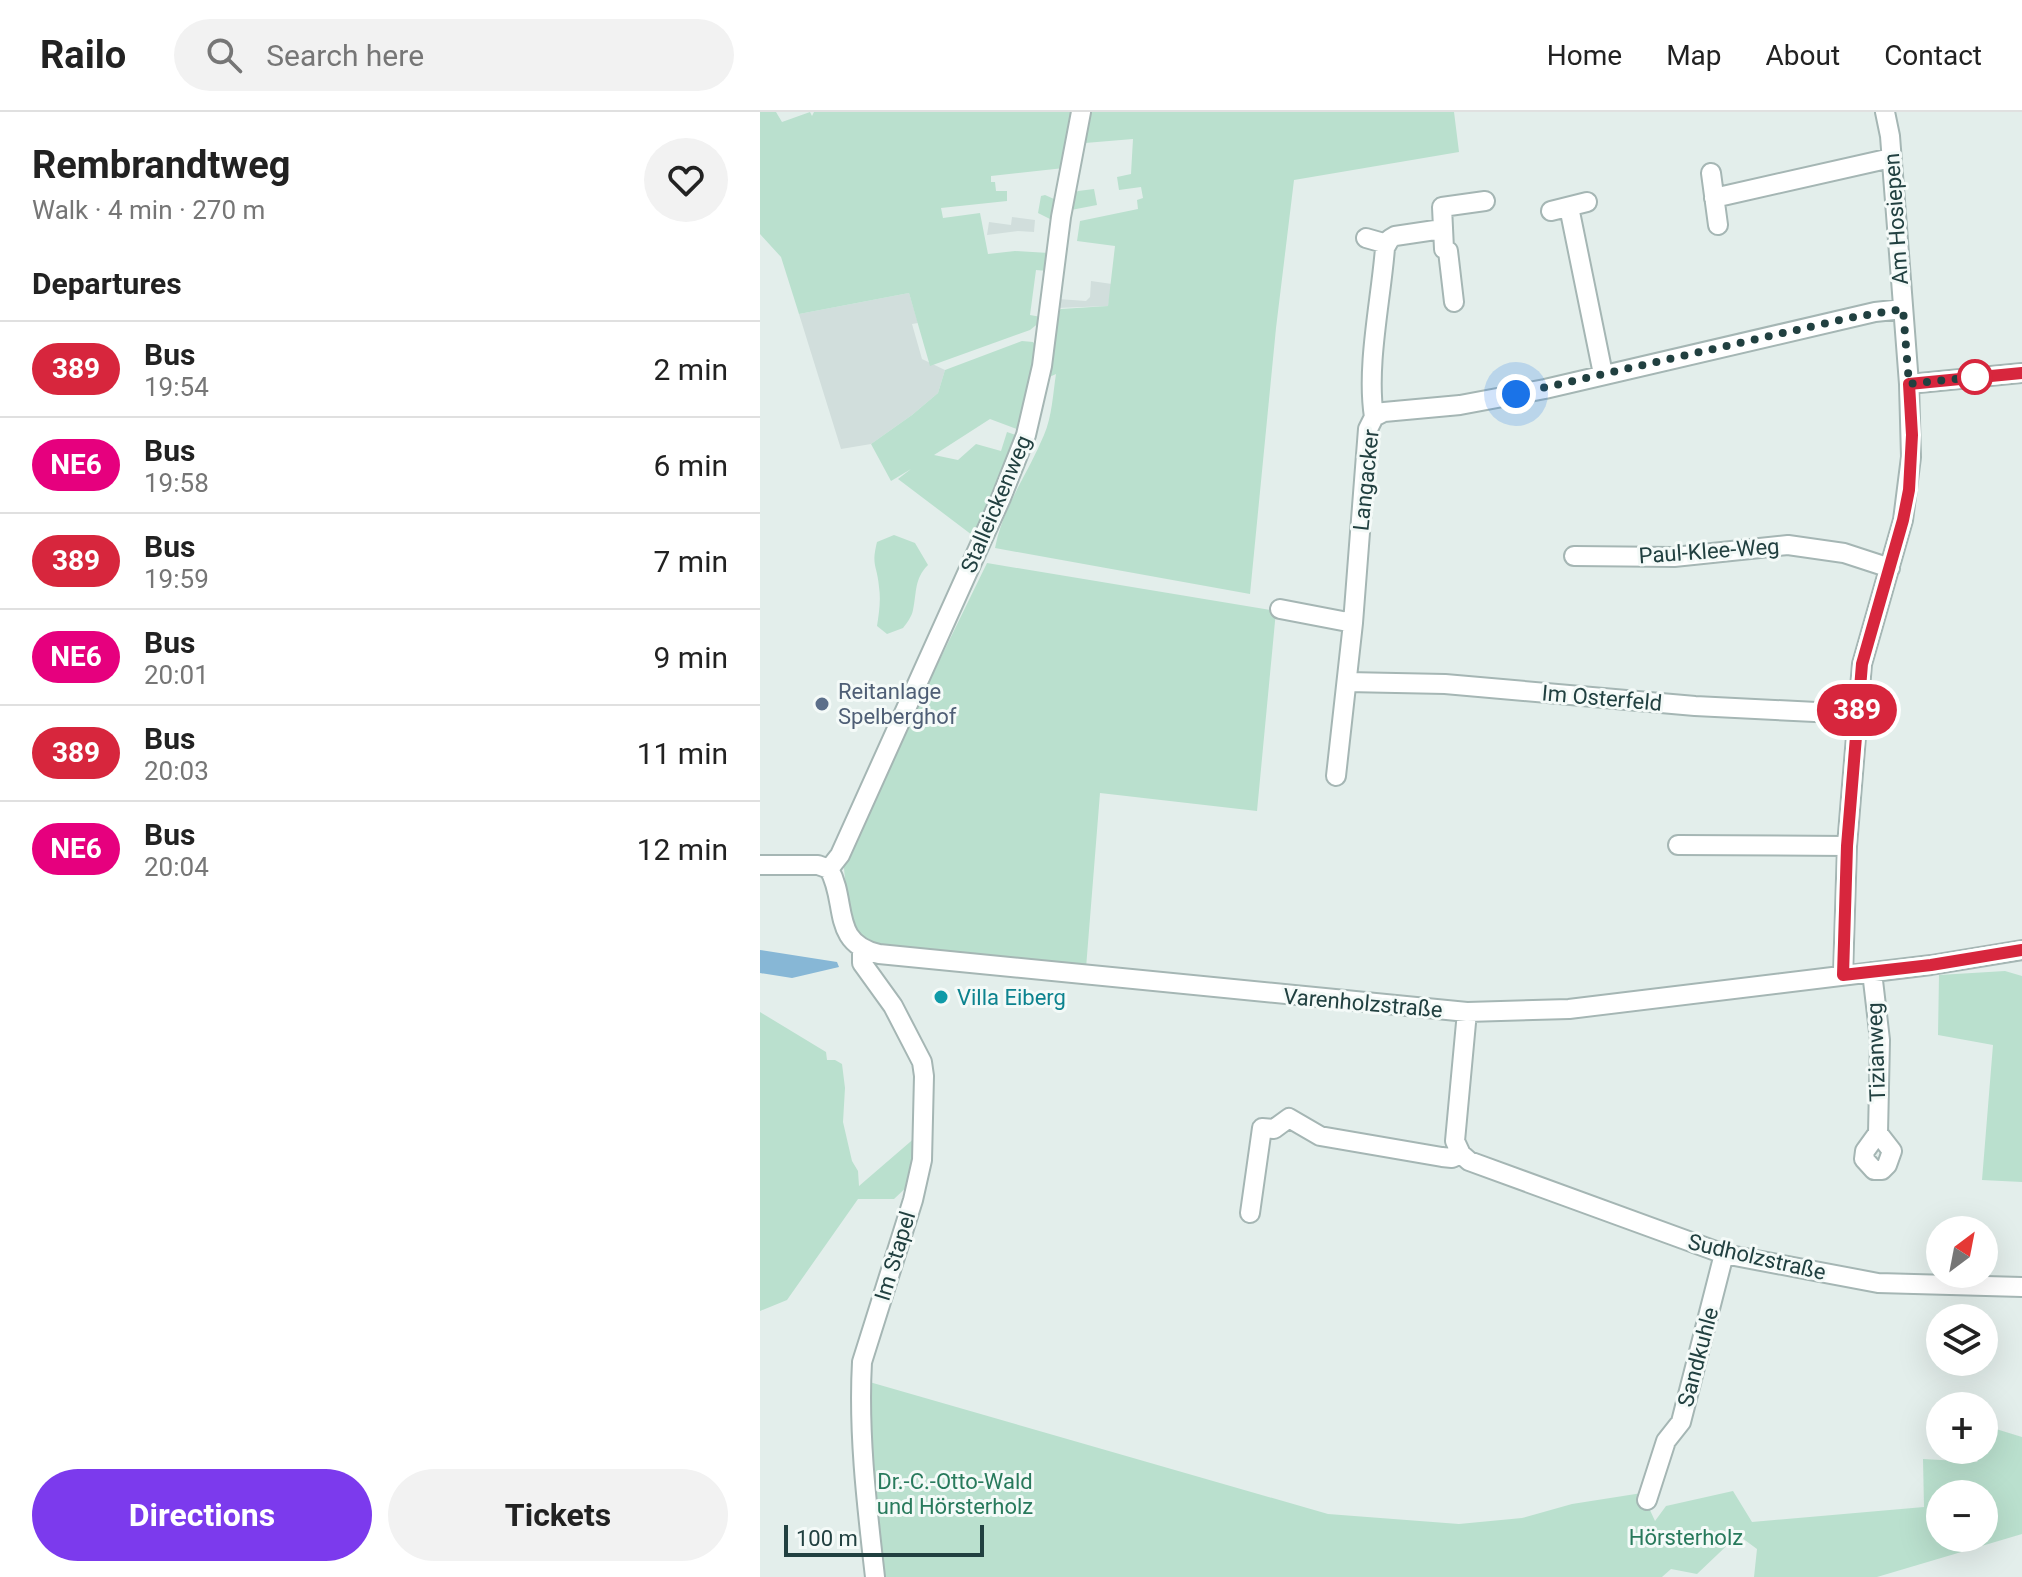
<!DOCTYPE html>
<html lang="en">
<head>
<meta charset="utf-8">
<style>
	:root { --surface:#fff; --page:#f2f2f2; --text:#222; --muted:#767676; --line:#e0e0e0; --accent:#7c3aed }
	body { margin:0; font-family:Roboto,sans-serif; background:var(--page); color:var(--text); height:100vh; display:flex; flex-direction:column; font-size:30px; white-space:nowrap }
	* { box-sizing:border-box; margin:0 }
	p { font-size:26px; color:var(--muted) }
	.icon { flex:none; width:44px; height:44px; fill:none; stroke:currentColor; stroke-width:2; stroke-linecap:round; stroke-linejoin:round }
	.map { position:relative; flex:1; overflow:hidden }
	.side { display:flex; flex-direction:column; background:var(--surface); width:760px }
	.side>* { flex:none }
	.badge { padding:0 16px; border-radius:26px; font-size:28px; line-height:52px }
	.needle { width:52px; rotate:32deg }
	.fabs { position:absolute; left:1166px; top:1104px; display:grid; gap:16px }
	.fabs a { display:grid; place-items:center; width:72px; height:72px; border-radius:50%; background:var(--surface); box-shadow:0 8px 32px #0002; font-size:40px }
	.scale { position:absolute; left:24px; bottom:20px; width:200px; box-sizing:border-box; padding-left:8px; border:4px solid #214040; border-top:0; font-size:22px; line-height:28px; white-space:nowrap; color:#214040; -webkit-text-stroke:6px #f4faf8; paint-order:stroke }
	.you { position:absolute; width:40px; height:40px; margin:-20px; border:6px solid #fff; border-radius:50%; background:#1a73e8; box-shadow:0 0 0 12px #1a73e833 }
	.map>.badge { position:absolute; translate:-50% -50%; box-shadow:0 0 0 4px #fff }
	h2 { padding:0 32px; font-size:30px; line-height:72px }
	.round { display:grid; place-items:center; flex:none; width:84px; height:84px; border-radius:42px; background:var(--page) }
	.head { display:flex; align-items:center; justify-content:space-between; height:136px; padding:0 32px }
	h1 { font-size:38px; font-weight:700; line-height:60px }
	.action { display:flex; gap:16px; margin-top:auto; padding:16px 32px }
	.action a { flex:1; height:92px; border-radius:48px; background:var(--accent); color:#fff; font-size:32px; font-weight:700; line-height:92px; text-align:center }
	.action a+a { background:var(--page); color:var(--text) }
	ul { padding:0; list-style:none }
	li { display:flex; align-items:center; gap:24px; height:96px; padding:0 32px; border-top:2px solid var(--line) }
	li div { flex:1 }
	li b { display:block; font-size:30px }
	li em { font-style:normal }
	li .badge { min-width:88px; font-weight:700; text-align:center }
	header { display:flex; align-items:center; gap:48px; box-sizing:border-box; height:112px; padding:0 40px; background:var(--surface); border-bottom:2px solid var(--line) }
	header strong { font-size:38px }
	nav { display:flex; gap:44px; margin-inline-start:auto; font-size:28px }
	.search { width:560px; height:72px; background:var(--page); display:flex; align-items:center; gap:20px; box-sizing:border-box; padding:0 28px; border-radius:44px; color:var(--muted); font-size:30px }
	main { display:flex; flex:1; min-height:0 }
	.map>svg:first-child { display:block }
	.built { fill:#d1dedc }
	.green { fill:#bae0ce; fill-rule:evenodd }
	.water { fill:#87b7d6 }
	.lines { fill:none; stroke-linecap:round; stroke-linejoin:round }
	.minor-casing { stroke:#a5b6b4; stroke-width:22 }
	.minor { stroke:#fff; stroke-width:18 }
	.line-casing { stroke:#fff; stroke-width:18 }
	.line { stroke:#d7263d; stroke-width:12 }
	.walk { stroke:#214040; stroke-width:8; stroke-dasharray:0 14.4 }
	.stop-dot { fill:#fff; stroke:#d7263d; stroke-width:4 }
	.service-dot { fill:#5c6f8a; stroke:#f4faf8; stroke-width:3 }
	.culture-dot { fill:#0f9aa8; stroke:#f4faf8; stroke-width:3 }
	.labels { text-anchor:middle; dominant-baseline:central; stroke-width:6; stroke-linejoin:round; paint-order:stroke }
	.street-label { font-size:22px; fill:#214040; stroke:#f4faf8 }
	.service-label { font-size:22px; fill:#4e5e75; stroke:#f4faf8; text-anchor:start }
	.culture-label { font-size:22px; fill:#0d838f; stroke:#f4faf8; text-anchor:start }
	.park-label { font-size:22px; fill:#287a5c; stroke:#f4faf8 }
</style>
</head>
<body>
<header>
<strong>Railo</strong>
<div class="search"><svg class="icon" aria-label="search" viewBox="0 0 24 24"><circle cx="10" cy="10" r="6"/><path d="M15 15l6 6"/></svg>Search here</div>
<nav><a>Home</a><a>Map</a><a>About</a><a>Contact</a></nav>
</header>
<main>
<section class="side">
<div class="head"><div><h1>Rembrandtweg</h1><p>Walk · 4 min · 270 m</p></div><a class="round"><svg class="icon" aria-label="heart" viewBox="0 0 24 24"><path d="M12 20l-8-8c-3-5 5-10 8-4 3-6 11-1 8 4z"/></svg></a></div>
<h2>Departures</h2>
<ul>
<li><span class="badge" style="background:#d7263d;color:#fff">389</span><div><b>Bus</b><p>19:54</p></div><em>2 min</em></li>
<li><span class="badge" style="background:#e6007e;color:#fff">NE6</span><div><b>Bus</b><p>19:58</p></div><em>6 min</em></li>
<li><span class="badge" style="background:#d7263d;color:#fff">389</span><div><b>Bus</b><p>19:59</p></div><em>7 min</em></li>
<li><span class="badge" style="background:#e6007e;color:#fff">NE6</span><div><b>Bus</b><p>20:01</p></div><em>9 min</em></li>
<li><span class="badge" style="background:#d7263d;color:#fff">389</span><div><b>Bus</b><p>20:03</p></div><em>11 min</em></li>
<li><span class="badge" style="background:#e6007e;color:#fff">NE6</span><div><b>Bus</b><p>20:04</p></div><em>12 min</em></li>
</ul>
<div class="action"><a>Directions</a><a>Tickets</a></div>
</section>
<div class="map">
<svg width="1262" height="1465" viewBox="0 0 1262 1465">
	<rect width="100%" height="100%" fill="#e3eeeb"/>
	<path class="built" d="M 252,105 L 275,108 L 274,120 L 258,119 L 227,123 L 229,110 L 251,113 Z
		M 331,169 L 352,172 L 348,194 L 297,196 L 298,187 L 326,189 L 330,185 Z
		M 149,181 L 158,211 L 152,212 L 162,247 L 185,258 L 178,281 L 152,303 L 111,332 L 81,337 L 39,202 Z"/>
	<path class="green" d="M 0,0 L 16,0 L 22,10 L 50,0 L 52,4 L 54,0 L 313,0 L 304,56 L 231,64 L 231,70 L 235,70 L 236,79 L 247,79 L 247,89 L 181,96 L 183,106 L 220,101 L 228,142 L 255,139 L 289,141 L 288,159 L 276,158 L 270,203 L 281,205 L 280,210 L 270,218 L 170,254 L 149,181 L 39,202 L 21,145 L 0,122 Z
		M 330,0 L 694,0 L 699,40 L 534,68 L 516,216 L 490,482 L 235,436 C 243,394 268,362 284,323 C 292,305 293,281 296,262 L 285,267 L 293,201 L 301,197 L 348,194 L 355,134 L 317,129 L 320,109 L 378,97 L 377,88 L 383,86 L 381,75 L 359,78 L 357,65 L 371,62 L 373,27 L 325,31 Z
		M 334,77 L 337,93 L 311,98 L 313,82 L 318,79 Z
		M 285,83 L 294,87 L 290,107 L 278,101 L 281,84 Z
		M 262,229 L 273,230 L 278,237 L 262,319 L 230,307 L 174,343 L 198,348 L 216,332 L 241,339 L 247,320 L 259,324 L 216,426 L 138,367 L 151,357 L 131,369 L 111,332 L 152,303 L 178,281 L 185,258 Z
		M 134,423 L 155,431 L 168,453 C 154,467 157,480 153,498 C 152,504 147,511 143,516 L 127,522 L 117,514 C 119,501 121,488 119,475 C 117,452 111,455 117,430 Z
		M 227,451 L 516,499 L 497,699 L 340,681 L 326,856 L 114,836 L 98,823 L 87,788 L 83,746 Z
		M 1245,859 L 1262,864 L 1262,1070 L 1222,1068 L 1233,933 L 1178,923 L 1179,863 Z
		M 0,900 L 66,940 L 67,948 L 75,948 L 82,952 L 85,976 L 83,1010 L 92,1049 L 98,1059 L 99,1074 L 157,1024 L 153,1069 L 134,1087 L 98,1087 L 27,1188 L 0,1199 Z
		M 106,1269 L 568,1402 L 699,1412 L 762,1406 L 812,1392 L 882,1381 L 895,1409 L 906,1394 L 973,1379 L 992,1410 L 1164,1395 L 1163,1347 L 1217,1350 L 1236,1317 L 1262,1325 L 1262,1422 L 1117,1465 L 994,1465 L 997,1437 L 978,1423 L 937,1462 L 911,1457 L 902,1465 L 120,1465 ZM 1180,1382 L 1224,1382 L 1224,1426 L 1180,1426 Z"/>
	<path class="water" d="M 0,838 L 77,850 L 79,855 L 32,866 L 0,861 Z"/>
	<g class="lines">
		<g class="minor-casing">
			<path id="minor" d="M 951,61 L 958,113
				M 954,86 L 1131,46
				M 809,95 L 843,262
				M 791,99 L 827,90
				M 606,126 L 627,132
				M 694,190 L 688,139 L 684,137 L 682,95 L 725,89
				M 1149,272 L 1262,261
				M 614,305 C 606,254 621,188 625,136 L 630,127 L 635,124 L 682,117
				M 814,444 L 914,445 L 1028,433 L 1084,441 L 1130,456
				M 520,497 L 593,511
				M 587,570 L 685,572 L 935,594 L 1096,602
				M 576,664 L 593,511 L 608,317 L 614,305 L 624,300 L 700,293 L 785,277 L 1115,200 L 1143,197
				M 918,733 L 1087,734
				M 0,753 L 58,753 L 69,757
				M 69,757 C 88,790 70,831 119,842 L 707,900 L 809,897 L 1171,853 L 1262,838
				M 69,757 L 80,743 L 241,386 L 266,323 L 282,254 L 301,105 L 321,0
				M 102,838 L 102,851 L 133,894 L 162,950 L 164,964 L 162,1048 L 153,1088 L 102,1250 C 98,1321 107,1395 115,1465
				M 1112,860 L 1120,928 L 1118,1021 L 1105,1039 L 1104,1047 L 1114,1058 L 1122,1058 L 1127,1053 L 1132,1039 L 1118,1021
				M 1083,863 L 1087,734 L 1102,552 L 1143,408 L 1151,345 L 1149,272 L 1130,24 L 1125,0
				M 707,900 L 695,1029 L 701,1042 L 709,1049 L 964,1142 L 1118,1171 L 1262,1175
				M 490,1101 L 502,1016 L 514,1017 L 529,1006 L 560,1024 L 682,1045 L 692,1046 L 701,1042
				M 887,1388 L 906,1329 L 921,1310 L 964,1142"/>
		</g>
		<use href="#minor" class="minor"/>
	</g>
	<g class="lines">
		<g class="line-casing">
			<path id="line" d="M 1262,261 L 1149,272 L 1152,323 L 1149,378 L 1143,408 L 1102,552 L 1087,734 L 1083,863 L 1171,853 L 1262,838"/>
		</g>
		<use href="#line" class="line"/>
		<path class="walk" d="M 756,282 L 1089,206 L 1143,197 L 1149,272 L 1215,265"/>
	</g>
	<circle class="stop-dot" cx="1215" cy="265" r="16"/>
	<circle class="service-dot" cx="62" cy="592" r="8"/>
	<circle class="culture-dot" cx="181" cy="885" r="8"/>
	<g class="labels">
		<g class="street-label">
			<text transform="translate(1136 107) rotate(-94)">Am Hosiepen</text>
			<text transform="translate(606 368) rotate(-84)">Langacker</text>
			<text transform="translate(236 392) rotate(-67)">Stalleickenweg</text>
			<text transform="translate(949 439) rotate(-4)">Paul-Klee-Weg</text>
			<text transform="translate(842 586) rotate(5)">Im Osterfeld</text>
			<text transform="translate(603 891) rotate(5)">Varenholzstraße</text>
			<text transform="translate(1116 940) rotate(-92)">Tizianweg</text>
			<text transform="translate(135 1144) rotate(-73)">Im Stapel</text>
			<text transform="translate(997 1145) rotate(13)">Sudholzstraße</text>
			<text transform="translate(938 1245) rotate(-75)">Sandkuhle</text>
		</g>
		<g class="service-label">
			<text x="78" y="579">Reitanlage<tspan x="78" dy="25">Spelberghof</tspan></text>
		</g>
		<g class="culture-label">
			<text x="197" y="885">Villa Eiberg</text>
		</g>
		<g class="park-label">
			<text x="195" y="1369">Dr.-C.-Otto-Wald<tspan x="195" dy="25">und Hörsterholz</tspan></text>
			<text x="926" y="1425">Hörsterholz</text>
		</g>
	</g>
</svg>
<div class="fabs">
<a><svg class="needle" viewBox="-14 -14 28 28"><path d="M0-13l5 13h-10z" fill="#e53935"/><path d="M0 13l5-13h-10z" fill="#767676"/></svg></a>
<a><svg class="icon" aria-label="layers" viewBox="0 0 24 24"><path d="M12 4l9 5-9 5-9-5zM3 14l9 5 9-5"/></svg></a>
<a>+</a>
<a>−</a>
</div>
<div class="scale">100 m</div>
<div class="you" style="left:756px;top:282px"></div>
<b class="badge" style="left:1097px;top:598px;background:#d7263d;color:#fff">389</b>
</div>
</main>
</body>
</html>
